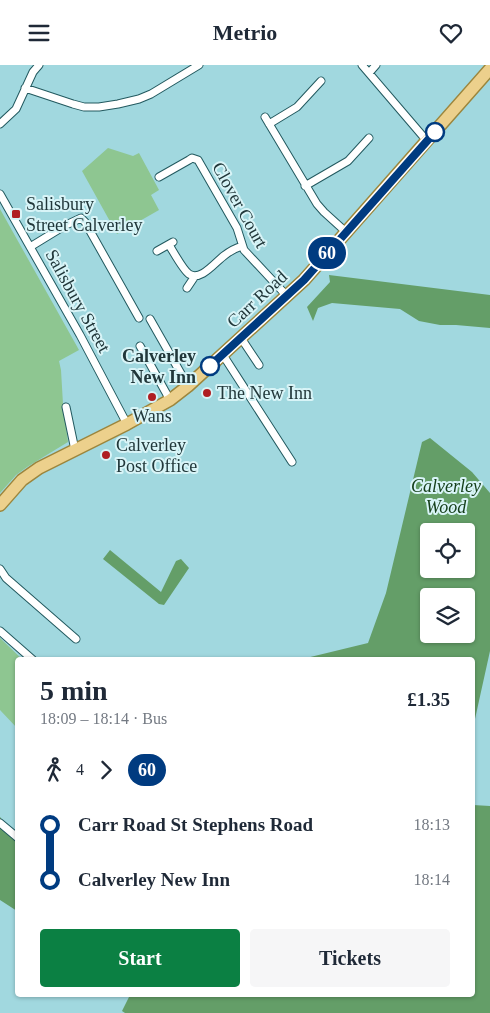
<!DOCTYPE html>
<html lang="en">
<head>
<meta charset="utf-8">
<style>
	:root { --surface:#fff; --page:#f6f6f7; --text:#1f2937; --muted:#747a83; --accent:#0b8043 }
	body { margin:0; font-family:"Times New Roman",serif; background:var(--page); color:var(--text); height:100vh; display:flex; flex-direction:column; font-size:19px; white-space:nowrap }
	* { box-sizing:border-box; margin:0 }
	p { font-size:16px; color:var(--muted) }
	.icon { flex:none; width:28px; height:28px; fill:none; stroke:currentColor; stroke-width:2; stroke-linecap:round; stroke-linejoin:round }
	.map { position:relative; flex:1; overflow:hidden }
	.side { position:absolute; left:15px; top:592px; width:460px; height:340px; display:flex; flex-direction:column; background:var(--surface); border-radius:5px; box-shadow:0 1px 4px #0004 }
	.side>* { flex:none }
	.badge { padding:0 10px; border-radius:16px; font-size:18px; line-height:32px }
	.buttons { position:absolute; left:420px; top:458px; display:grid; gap:10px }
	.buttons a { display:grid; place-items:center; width:55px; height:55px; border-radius:5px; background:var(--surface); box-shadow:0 1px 4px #0004; font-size:25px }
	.map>.badge { position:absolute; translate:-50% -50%; box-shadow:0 0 0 2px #fff }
	.legs { display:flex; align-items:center; gap:8px; height:55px; padding:0 25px; font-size:16px }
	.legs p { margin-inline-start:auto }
	.summary { display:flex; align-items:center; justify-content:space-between; height:85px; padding:0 25px }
	h1 { font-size:28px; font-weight:600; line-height:38px }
	.cta { display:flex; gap:10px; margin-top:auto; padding:10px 25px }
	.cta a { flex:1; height:58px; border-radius:5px; background:var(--accent); color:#fff; font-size:20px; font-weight:600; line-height:58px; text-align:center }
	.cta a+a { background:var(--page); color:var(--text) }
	ul { padding:0 25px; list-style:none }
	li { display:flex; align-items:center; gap:18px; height:55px; font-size:19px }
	li i { display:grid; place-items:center; width:8px; height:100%; margin:0 6px; background:currentColor }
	li i::after { content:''; width:12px; height:12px; margin:-6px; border:4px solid; border-radius:50%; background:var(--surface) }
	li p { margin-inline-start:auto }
	li:first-child i { background:linear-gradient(#0000 50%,currentColor 0) }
	li:last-child i { background:linear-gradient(currentColor 50%,#0000 0) }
	header { display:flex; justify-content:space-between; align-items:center; height:65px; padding:0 25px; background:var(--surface); font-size:22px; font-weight:600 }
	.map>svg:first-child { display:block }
	.green { fill:#8ec691 }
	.forest { fill:#649e68; fill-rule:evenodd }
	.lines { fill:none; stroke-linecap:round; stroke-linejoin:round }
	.minor-casing { stroke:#22595f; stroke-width:9 }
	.primary-casing { stroke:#9c863d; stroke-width:14 }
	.minor { stroke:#fff; stroke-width:7 }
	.primary { stroke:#ecd08c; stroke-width:11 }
	.line-1-casing { stroke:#fff; stroke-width:11 }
	.line-1 { stroke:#003b80; stroke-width:8 }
	.stop-1-dot { fill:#fff; stroke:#003b80; stroke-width:2.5 }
	.poi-dot { fill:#af1e22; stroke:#d8f4f7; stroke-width:2 }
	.labels { text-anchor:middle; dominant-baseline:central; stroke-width:4; stroke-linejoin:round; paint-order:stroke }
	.poi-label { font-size:18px; fill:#21373a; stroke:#d8f4f7; text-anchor:start }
	.street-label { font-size:18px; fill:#21373a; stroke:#d8f4f7 }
	.stop-label { font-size:18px; font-weight:bold; fill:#21373a; stroke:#d8f4f7; text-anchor:end }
	.park-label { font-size:18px; font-style:italic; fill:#143e19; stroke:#d8f4f7 }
</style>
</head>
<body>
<header><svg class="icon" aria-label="menu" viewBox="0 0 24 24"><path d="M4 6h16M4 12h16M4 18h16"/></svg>Metrio<svg class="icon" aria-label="heart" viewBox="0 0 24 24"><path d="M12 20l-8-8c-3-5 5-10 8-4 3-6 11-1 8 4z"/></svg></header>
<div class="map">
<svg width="490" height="948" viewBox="0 0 490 948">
	<rect width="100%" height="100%" fill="#a1d8df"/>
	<path class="green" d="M 108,83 L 133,91 L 139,88 L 159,125 L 151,130 L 159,145 L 117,169 L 82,106 Z
		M 0,144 L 79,285 L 59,296 L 61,305 L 63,339 L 68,377 L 27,402 L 16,410 L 0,428 Z
		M 0,573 L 23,595 L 18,595 L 17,663 L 0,645 Z"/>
	<path class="forest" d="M 329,210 L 490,230 L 490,263 L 456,260 L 440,260 L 419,256 L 400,244 L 332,238 L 318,243 L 313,256 L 307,242 L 330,217 Z
		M 430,373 L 472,407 L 490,428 L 490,586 L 473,663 L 472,595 L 298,595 L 368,578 L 386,528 L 422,377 ZM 466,466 L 466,504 L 429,504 L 429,466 ZM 466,531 L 466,569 L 429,569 L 429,531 Z
		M 110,485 L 161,527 L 176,496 L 181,494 L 189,503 L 164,540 L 159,539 L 103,494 Z
		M 473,740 L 490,741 L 490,948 L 125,948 L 122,946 L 130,930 L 472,930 Z
		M 0,752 L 7,760 L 17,769 L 17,846 L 0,835 Z"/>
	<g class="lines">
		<g class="minor-casing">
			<path id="minor" d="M 362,0 L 427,76
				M 369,8 L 376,0
				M 25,23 L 73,39 L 84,42 L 99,42 L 118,39 L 139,34 L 151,29 L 199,0
				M 265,52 L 317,139 L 324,147 L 346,167
				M 0,59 L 16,44 L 33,7 L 39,0
				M 269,59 L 297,42 L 321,16
				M 159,112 L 189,95 L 192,93 L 198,95 L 237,163 L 244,185 L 286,230
				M 305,121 L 348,96 L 369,73
				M 0,129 L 80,270 L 127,359
				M 169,180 C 173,186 183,205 189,209 C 201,217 216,196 225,190 C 230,186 236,183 242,181
				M 30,182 L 66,160 L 81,153 L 85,157 L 139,253
				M 157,186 L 173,177
				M 187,223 L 195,211
				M 150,254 L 188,321
				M 241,273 L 259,300
				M 140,281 L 170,335
				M 223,290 L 292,397
				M 66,342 L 75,385
				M 0,504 L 6,513 L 76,574
				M 0,566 L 33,595
				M 0,758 L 18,773"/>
		</g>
		<g class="primary-casing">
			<path id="primary" d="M 0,440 L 22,415 L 39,403 L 127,359 L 170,335 L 188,321 L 304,215 L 490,4"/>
		</g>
		<use href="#minor" class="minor"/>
		<use href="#primary" class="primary"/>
	</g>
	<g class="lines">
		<g class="line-1-casing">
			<path id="line-1" d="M 210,301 L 304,215 L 435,67"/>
		</g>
		<use href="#line-1" class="line-1"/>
	</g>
	<g class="stop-1-dot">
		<circle cx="435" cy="67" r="9"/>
		<circle cx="210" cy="301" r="9"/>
	</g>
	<g class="poi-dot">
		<rect x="11" y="144" width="10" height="10" rx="2.5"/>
		<circle cx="207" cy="328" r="5"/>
		<circle cx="152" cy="332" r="5"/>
		<circle cx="106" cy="390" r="5"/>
	</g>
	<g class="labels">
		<g class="poi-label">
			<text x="26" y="139">Salisbury<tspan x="26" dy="21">Street Calverley</tspan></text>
			<text x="217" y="328">The New Inn</text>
			<text x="152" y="351" text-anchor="middle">Wans</text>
			<text x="116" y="380">Calverley<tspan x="116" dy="21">Post Office</tspan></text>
		</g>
		<g class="street-label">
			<text transform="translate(240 140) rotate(61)">Clover Court</text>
			<text transform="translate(257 234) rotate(-43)">Carr Road</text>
			<text transform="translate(78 236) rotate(61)">Salisbury Street</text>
		</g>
		<g class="stop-label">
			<text x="196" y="291">Calverley<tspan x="196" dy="21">New Inn</tspan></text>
		</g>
		<g class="park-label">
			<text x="446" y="421">Calverley<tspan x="446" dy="21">Wood</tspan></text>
		</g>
	</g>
</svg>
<div class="buttons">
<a><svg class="icon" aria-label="locate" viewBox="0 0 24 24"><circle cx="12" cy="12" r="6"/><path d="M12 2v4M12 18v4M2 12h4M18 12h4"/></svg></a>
<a><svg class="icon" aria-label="layers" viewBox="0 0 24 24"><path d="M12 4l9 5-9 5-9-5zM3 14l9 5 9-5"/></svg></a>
</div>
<b class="badge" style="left:327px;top:188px;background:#003b80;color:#fff">60</b>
<section class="side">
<div class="summary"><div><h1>5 min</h1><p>18:09 – 18:14 · Bus</p></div><b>£1.35</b></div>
<div class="legs"><svg class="icon" aria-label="walk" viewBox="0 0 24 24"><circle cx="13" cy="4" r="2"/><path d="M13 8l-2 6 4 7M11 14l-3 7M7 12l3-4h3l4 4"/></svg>4<svg class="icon" aria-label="forward" viewBox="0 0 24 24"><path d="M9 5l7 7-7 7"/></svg><b class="badge" style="background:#003b80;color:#fff">60</b></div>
<ul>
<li><i style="color:#003b80"></i><b>Carr Road St Stephens Road</b><p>18:13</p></li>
<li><i style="color:#003b80"></i><b>Calverley New Inn</b><p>18:14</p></li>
</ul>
<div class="cta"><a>Start</a><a>Tickets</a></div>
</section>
</div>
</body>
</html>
